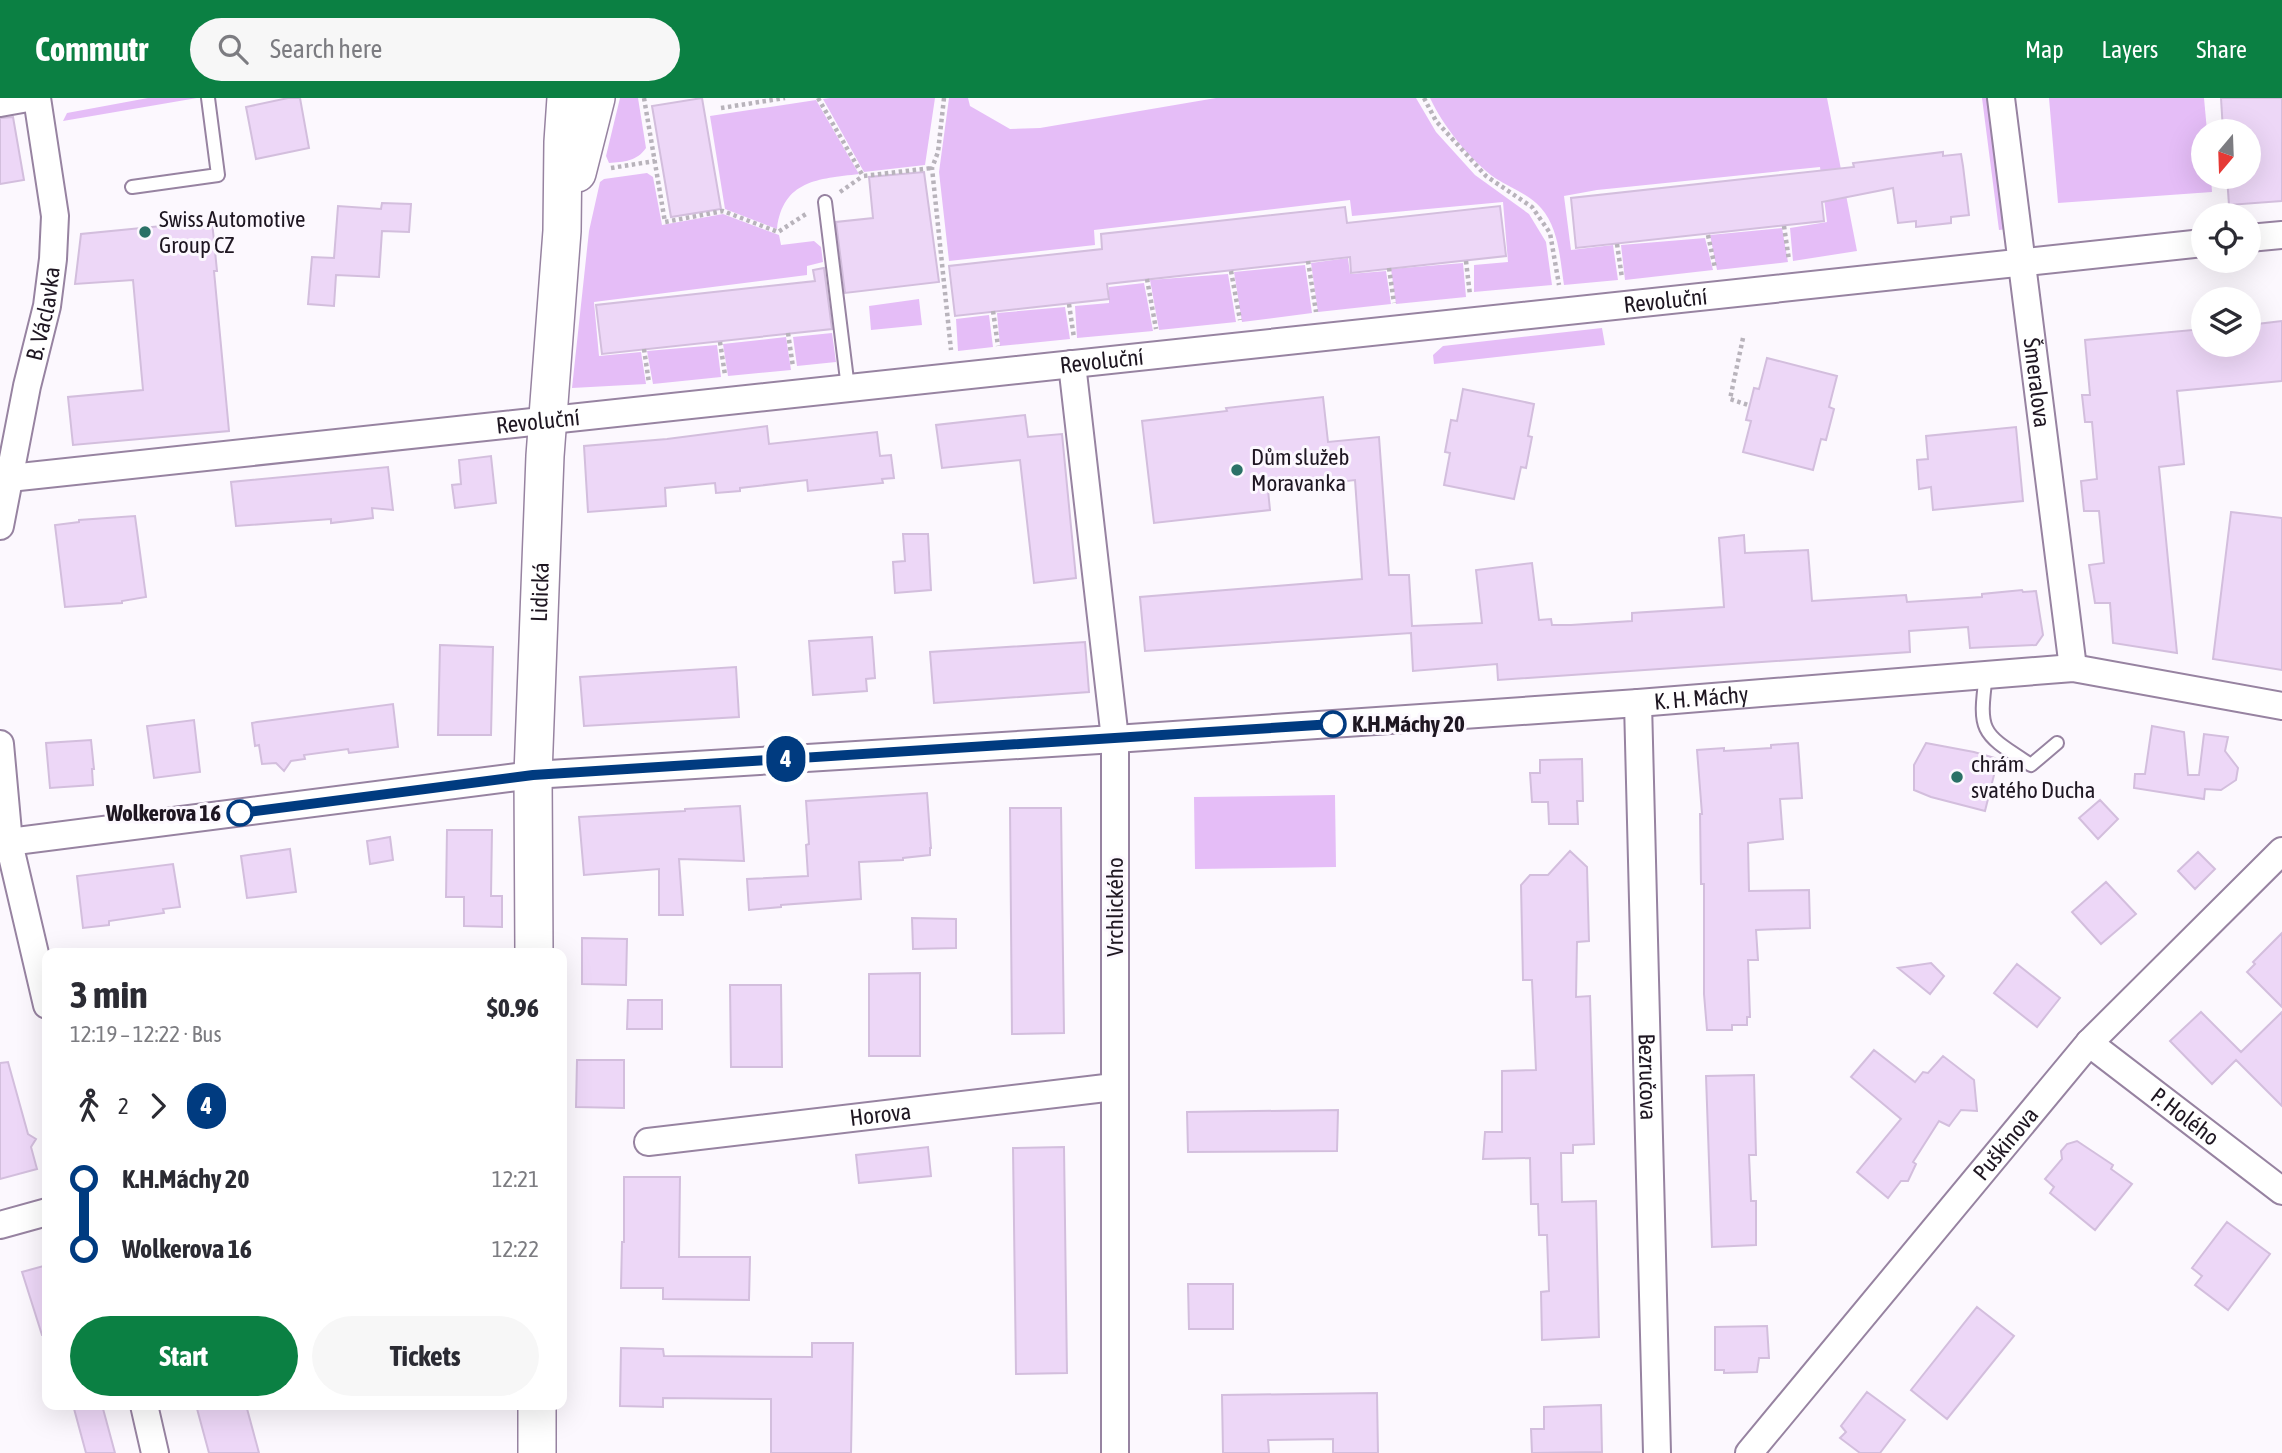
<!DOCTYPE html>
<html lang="en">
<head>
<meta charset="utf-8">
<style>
	:root { --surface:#fff; --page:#f7f7f7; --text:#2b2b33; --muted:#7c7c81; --accent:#0b8043 }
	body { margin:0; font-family:"Asap Condensed",sans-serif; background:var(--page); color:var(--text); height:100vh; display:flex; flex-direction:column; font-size:26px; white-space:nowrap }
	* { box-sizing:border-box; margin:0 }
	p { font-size:23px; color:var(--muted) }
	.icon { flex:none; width:38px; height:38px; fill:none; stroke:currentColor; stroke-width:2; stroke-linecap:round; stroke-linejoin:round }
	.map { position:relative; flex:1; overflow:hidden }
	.details { position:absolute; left:42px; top:850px; width:525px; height:462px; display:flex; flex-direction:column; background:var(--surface); border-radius:14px; box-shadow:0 7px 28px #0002 }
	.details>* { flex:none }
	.badge { padding:0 14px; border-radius:23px; font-size:24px; line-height:46px }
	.needle { width:46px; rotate:199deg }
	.controls { position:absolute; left:2191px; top:21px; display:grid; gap:14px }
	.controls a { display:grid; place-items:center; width:70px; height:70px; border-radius:50%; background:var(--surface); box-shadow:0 7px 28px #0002; font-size:35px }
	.map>.badge { position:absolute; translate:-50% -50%; box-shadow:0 0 0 4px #fff }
	.legs { display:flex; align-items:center; gap:10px; height:77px; padding:0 28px; font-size:23px }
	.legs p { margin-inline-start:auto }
	.summary { display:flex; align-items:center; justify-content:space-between; height:119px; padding:0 28px }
	h1 { font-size:38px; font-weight:700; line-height:52px }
	.button { display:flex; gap:14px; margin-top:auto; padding:14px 28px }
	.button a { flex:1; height:80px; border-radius:42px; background:var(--accent); color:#fff; font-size:28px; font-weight:700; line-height:80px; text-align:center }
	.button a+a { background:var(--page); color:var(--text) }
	ul { padding:0 28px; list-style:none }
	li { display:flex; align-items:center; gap:24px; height:70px; font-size:26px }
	li i { display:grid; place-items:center; width:10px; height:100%; margin:0 9px; background:currentColor }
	li i::after { content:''; width:18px; height:18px; margin:-9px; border:5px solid; border-radius:50%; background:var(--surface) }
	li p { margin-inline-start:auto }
	li:first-child i { background:linear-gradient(#0000 50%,currentColor 0) }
	li:last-child i { background:linear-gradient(currentColor 50%,#0000 0) }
	header { display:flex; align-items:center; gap:42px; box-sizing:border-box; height:98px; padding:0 35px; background:var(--accent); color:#fff }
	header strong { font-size:33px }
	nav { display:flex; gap:38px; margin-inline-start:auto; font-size:24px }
	.search { width:490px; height:63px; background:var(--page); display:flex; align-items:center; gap:18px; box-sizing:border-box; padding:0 24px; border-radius:38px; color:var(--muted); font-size:26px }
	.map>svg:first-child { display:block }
	.green { fill:#e5bdf7 }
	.building { fill:#edd7f7; stroke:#d3bedd; stroke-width:2 }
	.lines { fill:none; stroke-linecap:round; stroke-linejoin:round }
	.lane-casing { stroke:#9783a1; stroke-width:16 }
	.street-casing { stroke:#9783a1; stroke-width:30 }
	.secondary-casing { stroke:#9783a1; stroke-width:40 }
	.path { stroke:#b8b3bb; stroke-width:4.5; stroke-dasharray:3.5 3.5; stroke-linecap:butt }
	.lane { stroke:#fff; stroke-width:12 }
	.street { stroke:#fff; stroke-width:26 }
	.secondary { stroke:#fff; stroke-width:37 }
	.line-1-casing { stroke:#fff; stroke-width:16 }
	.line-1 { stroke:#003b80; stroke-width:10 }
	.poi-dot { fill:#2b7167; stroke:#fcf8fe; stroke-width:2.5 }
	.stop-1-dot { fill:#fff; stroke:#003b80; stroke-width:3.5 }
	.labels { text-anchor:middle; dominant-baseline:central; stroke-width:6; stroke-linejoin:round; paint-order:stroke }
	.poi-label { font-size:23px; fill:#1e1621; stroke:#fcf8fe; text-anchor:start }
	.street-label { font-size:23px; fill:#1e1621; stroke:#fcf8fe }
	.stop-label { font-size:23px; font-weight:bold; fill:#1e1621; stroke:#fcf8fe; text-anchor:start }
</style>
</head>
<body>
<header>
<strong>Commutr</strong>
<div class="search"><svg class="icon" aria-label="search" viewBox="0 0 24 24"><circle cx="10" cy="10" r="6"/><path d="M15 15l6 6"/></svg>Search here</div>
<nav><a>Map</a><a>Layers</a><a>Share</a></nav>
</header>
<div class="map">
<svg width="2282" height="1355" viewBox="0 0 2282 1355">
	<rect width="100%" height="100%" fill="#fcf8fe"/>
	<path class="green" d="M 148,0 L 197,0 L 63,23 L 67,15 Z
		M 620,0 L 638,0 L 646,50 C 637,63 624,64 609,65 L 606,58 Z
		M 830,0 L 935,0 L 925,67 L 864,74 L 823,1 Z
		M 949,0 L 968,0 L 970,8 L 1010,31 L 1040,30 L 1216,0 L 1416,0 L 1436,34 L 1475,77 L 1529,116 L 1546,144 L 1552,187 L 1474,194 L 1474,167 L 1508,164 L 1503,104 L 1352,118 L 1350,102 L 1094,132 L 1095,147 L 949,163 L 939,74 Z
		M 1430,0 L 1827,0 L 1857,153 L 1793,163 L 1790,130 L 1827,124 L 1820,69 L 1597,92 L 1564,98 L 1571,152 L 1613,147 L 1618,182 L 1564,187 C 1560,162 1559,130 1541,110 C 1529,96 1510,90 1495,80 C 1470,62 1443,28 1430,0 Z
		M 1982,0 L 1989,0 L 2008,131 L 1999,132 Z
		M 2049,0 L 2204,0 L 2207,33 L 2203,33 L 2203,79 L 2211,79 L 2212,94 L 2058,105 Z
		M 816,2 L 859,76 C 818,81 783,82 777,131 L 725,111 L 710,18 Z
		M 647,75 L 653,79 L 662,127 L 723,116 L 779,137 L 781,147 L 814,143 L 821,149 L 823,164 L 807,168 L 807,177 L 594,204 L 599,258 L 641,254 L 646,286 L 572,290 L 589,133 L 600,84 L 604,81 Z
		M 1782,130 L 1788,164 L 1717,172 L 1710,137 Z
		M 1705,140 L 1713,172 L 1625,182 L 1621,147 Z
		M 1348,160 L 1350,176 L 1386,173 L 1391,206 L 1318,214 L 1311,165 Z
		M 1463,165 L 1466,199 L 1396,206 L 1391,171 Z
		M 1305,167 L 1312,215 L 1242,224 L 1234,174 Z
		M 1228,176 L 1236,224 L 1159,232 L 1150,182 Z
		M 1144,185 L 1153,233 L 1077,240 L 1075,208 L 1109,205 L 1109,189 Z
		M 919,201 L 922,227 L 871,232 L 869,208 Z
		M 1065,209 L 1070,241 L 1000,248 L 997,215 Z
		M 989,217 L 993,249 L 958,253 L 956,221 Z
		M 1602,230 L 1605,247 L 1434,266 L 1433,257 L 1443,248 Z
		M 832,235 L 836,264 L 797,268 L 793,239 Z
		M 786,239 L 791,272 L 728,278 L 723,246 Z
		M 717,247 L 721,279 L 653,286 L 647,253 Z
		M 1335,697 L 1336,769 L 1195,771 L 1194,699 Z"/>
	<path class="building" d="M 288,0 L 300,0 L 309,50 L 256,61 L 246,9 Z
		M 702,0 L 721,111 L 671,119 L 652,8 Z
		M 2221,0 L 2282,0 L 2282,103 L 2229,107 L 2227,79 L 2249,79 L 2249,33 L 2223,33 Z
		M 13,19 L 24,82 L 0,86 L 0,20 Z
		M 1943,54 L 1943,58 L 1961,56 L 1963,68 L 1969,117 L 1951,119 L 1951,125 L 1916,129 L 1916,123 L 1898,125 L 1893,90 L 1822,104 L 1824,123 L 1576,150 L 1571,100 L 1854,69 L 1853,65 Z
		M 924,74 L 939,184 L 845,195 L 836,124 L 873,120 L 869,79 Z
		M 382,105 L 411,106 L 409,134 L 382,133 L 379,179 L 336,177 L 334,208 L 308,206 L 312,159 L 334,160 L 338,108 L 381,111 Z
		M 1500,108 L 1506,158 L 1351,175 L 1350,159 L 1107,186 L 1109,201 L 955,218 L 949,168 L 1102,151 L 1101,136 L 1345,109 L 1347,125 Z
		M 212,123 L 217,173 L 214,173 L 229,333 L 73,347 L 68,299 L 143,292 L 133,182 L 75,186 L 81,136 Z
		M 824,170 L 832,231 L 602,256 L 596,207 L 815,183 L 813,172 Z
		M 2282,223 L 2282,283 L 2177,293 L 2184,366 L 2159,369 L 2177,555 L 2113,545 L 2110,505 L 2095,505 L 2089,467 L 2104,465 L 2099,413 L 2084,413 L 2081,383 L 2097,381 L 2092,324 L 2085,324 L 2082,297 L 2090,297 L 2085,242 L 2203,231 L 2203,247 L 2249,247 L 2249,227 Z
		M 1767,260 L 1837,278 L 1829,309 L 1834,311 L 1826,342 L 1821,341 L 1813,372 L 1743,354 L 1751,323 L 1746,322 L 1754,290 L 1759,291 Z
		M 1463,291 L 1534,306 L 1528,338 L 1532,339 L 1526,370 L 1521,369 L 1514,401 L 1444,387 L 1450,355 L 1445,354 L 1451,322 L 1457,323 Z
		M 1323,299 L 1328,344 L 1379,339 L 1389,477 L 1409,477 L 1412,528 L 1482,525 L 1476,472 L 1532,465 L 1539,522 L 1551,521 L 1552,527 L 1571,527 L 1632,523 L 1632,515 L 1724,509 L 1719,440 L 1744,437 L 1745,455 L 1808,452 L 1812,503 L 1906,497 L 1907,504 L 1982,499 L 1982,496 L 2022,492 L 2023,494 L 2036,493 L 2043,537 L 2036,547 L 1970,550 L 1968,529 L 1909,533 L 1910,554 L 1498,582 L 1497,566 L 1413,573 L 1411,535 L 1145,553 L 1140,499 L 1362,481 L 1355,382 L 1268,392 L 1270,412 L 1154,425 L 1142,323 L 1227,313 L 1226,310 Z
		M 1025,317 L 1028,339 L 1062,336 L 1076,480 L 1034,485 L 1020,362 L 942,370 L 936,327 Z
		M 767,328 L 769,346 L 877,334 L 880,358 L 891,357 L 894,380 L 882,381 L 883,385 L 808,393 L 807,382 L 740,390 L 740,393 L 716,395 L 715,385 L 665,390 L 666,408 L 588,414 L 584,348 L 667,341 Z
		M 2016,329 L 2023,403 L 1933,412 L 1931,389 L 1919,391 L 1917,362 L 1928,361 L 1926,338 Z
		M 491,358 L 496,405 L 455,410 L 452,387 L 461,386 L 459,362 Z
		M 388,369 L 393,412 L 372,410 L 373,420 L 331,425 L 331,421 L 236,428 L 231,384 Z
		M 2231,414 L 2282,420 L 2282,572 L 2213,561 Z
		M 135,418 L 146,499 L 122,503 L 122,505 L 65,509 L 55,427 L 79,424 L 79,422 Z
		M 903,436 L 928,436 L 931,492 L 895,495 L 893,464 L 905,463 Z
		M 872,539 L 875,580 L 866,581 L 867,593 L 813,597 L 809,543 Z
		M 1085,544 L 1089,594 L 934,605 L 930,554 Z
		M 440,547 L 493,549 L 491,637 L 438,637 Z
		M 736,569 L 739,619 L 584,628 L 580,579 Z
		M 393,606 L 398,649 L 349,655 L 348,651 L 304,657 L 305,661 L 291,663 L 284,673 L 276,665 L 262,666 L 259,647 L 255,648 L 252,625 L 257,624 Z
		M 194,622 L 200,674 L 154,680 L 147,628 Z
		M 2152,628 L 2184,634 L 2188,677 L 2199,677 L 2204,636 L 2228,639 L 2225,653 L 2238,670 L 2236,682 L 2221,692 L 2205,691 L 2204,701 L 2134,690 L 2135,676 L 2145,676 Z
		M 91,642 L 94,671 L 92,671 L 93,687 L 50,690 L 46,645 Z
		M 1798,645 L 1802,700 L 1780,701 L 1783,741 L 1748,745 L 1749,793 L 1809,792 L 1810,830 L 1756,832 L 1758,862 L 1748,862 L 1750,919 L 1747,919 L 1747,927 L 1732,927 L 1732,932 L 1707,932 L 1704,896 L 1704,786 L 1701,786 L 1700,716 L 1702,716 L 1697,652 L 1724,650 L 1724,653 L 1771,650 L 1771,647 Z
		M 1926,645 L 1974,654 L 1998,661 L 1985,713 L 1931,699 L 1914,692 L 1914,667 Z
		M 1582,661 L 1583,703 L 1577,703 L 1578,726 L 1549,726 L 1548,704 L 1532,704 L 1530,675 L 1540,675 L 1540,662 Z
		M 927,695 L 931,750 L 930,750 L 930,757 L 903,760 L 903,762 L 859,764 L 861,801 L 781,807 L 781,809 L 749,812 L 747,781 L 808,778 L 806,747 L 809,746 L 806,703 Z
		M 2100,702 L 2118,721 L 2098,741 L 2079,720 Z
		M 740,708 L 744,763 L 679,761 L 683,817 L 659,817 L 659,771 L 584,777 L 579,719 L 685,713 L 685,711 Z
		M 1010,710 L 1061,710 L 1064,935 L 1012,936 Z
		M 447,732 L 492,732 L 491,798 L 502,798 L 502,829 L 464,828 L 464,799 L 446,799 Z
		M 390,739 L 393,762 L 370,766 L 367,743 Z
		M 290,751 L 296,794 L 247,800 L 241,758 Z
		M 1570,753 L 1587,769 L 1589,843 L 1577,844 L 1576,899 L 1590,898 L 1594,1046 L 1573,1047 L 1573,1055 L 1561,1055 L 1562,1104 L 1596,1103 L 1599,1239 L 1542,1242 L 1541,1194 L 1549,1193 L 1547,1137 L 1539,1137 L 1538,1106 L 1531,1106 L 1530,1060 L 1483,1061 L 1485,1034 L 1502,1034 L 1502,973 L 1536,972 L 1532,882 L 1523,882 L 1521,787 L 1530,777 L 1548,777 Z
		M 2198,754 L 2215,771 L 2195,791 L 2178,773 Z
		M 173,766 L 180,809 L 163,811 L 164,815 L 109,823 L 109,827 L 83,830 L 77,778 Z
		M 2106,784 L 2136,816 L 2101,846 L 2072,814 Z
		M 912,820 L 956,821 L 956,850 L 913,851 Z
		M 2282,835 L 2282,909 L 2247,874 L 2255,866 L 2253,864 Z
		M 582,840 L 627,841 L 626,887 L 582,886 Z
		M 1931,865 L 1944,878 L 1930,896 L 1898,870 Z
		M 2017,866 L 2060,900 L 2037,929 L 1994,895 Z
		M 920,875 L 920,958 L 869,958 L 869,876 Z
		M 730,887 L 781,887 L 782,969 L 731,969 Z
		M 628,902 L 662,902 L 662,931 L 627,931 Z
		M 2201,914 L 2241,954 L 2282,914 L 2282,1008 L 2236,962 L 2212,986 L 2170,943 Z
		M 1874,952 L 1915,984 L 1923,974 L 1928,975 L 1943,958 L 1974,982 L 1977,1013 L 1961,1012 L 1949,1028 L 1939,1023 L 1913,1064 L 1916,1066 L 1908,1083 L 1901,1083 L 1888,1100 L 1857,1074 L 1901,1021 L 1851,979 Z
		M 577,962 L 624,962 L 624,1010 L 576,1009 Z
		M 8,964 L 28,1036 L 36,1041 L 31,1049 L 37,1071 L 0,1081 L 0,965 Z
		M 1754,977 L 1756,1057 L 1749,1057 L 1751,1103 L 1756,1103 L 1756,1147 L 1712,1149 L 1706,978 Z
		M 1338,1012 L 1337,1053 L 1188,1054 L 1187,1014 Z
		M 2077,1043 L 2113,1067 L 2111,1071 L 2132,1086 L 2095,1132 L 2050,1095 L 2054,1089 L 2045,1081 L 2062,1061 L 2061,1053 L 2067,1046 Z
		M 928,1049 L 931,1078 L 859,1085 L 856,1057 Z
		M 1064,1049 L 1067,1275 L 1016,1276 L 1013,1050 Z
		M 624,1079 L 680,1079 L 679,1159 L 750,1159 L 749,1202 L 663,1201 L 663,1190 L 621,1190 L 622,1144 L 624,1144 Z
		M 2227,1124 L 2270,1156 L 2228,1212 L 2195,1187 L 2202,1178 L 2192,1170 Z
		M 47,1167 L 47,1237 L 42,1237 L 22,1174 Z
		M 1188,1186 L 1233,1186 L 1233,1231 L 1189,1231 Z
		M 1977,1209 L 2014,1238 L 1947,1321 L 1911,1292 Z
		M 1767,1228 L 1769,1260 L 1759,1260 L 1757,1274 L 1724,1275 L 1724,1272 L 1715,1272 L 1715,1229 Z
		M 812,1245 L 853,1245 L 851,1355 L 771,1355 L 771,1301 L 663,1300 L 663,1309 L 620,1308 L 621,1250 L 663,1251 L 664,1258 L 812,1259 Z
		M 1867,1294 L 1905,1322 L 1880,1355 L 1860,1355 L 1840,1340 L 1846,1334 L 1841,1328 Z
		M 1377,1295 L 1378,1355 L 1333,1355 L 1333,1341 L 1268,1342 L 1269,1355 L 1223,1355 L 1222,1297 Z
		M 73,1307 L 102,1307 L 115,1355 L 86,1355 Z
		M 196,1307 L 246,1307 L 259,1355 L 209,1355 Z
		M 1601,1307 L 1602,1354 L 1532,1355 L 1531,1331 L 1544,1331 L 1544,1309 Z"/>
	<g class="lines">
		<g class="lane-casing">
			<path id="lane" d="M 132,89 L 218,77 L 208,0
				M 825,104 L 848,290
				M 1986,577 C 1978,636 1982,635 2031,667 L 2057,645"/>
		</g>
		<g class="street-casing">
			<g id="street">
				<path id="s1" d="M 2001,0 L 2073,570"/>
				<path d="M 0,5 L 28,0"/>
				<path d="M 2249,140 L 2282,137"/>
				<path d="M 1072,266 L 1115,641 L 1115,1355"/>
				<path id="s2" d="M 0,381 L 2203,145"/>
				<path id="s3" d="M 0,428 L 27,288 L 47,208 L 53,161 L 55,118 L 37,0"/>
				<path id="s4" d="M 1638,605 L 1657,1355"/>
				<path d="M 0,646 L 9,745 L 47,907"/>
				<path id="s5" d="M 0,745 L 533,677 L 1115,641 L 1638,605 L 2073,570 L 2282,608"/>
				<path id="s6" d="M 2089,945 L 2282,1093"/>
				<path id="s7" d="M 648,1044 L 1114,989"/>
				<path d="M 0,1127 L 47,1114"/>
				<path d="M 144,1307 L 155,1355"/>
				<path id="s8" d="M 1749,1355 L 2089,945 L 2282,753"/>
			</g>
		</g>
		<g class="secondary-casing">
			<g id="secondary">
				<path d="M 577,75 L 596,0"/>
				<path id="s9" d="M 534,856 L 533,677 L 545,358 L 562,133 L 563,44 L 566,0"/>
				<path d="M 537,1307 L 537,1355"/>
			</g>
		</g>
		<path class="path" d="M 644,0 L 665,124 L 723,113 L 778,134 L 806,116
			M 818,0 L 863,78 L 932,70
			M 944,0 L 938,54 L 932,70 L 951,252
			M 1424,0 L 1436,23 L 1486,78 L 1532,109 L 1550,135 L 1559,187
			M 721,10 L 785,0
			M 611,70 L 655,63
			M 840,94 L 863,78
			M 1784,128 L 1789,162
			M 1708,137 L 1715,170
			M 1617,146 L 1622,180
			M 1308,163 L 1316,214
			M 1466,163 L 1470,197
			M 1389,170 L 1394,205
			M 1231,173 L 1240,222
			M 1147,181 L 1156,231
			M 1069,206 L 1074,240
			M 993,213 L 998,248
			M 788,235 L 793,269
			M 1743,240 L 1730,301 L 1748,307
			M 720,244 L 725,277
			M 644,251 L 649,285"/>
		<use href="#lane" class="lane"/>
		<use href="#street" class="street"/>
		<use href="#secondary" class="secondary"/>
	</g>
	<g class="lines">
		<g class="line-1-casing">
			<path id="line-1" d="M 240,715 L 533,677 L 1333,626"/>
		</g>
		<use href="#line-1" class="line-1"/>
	</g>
	<g class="poi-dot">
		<circle cx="145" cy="134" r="7"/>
		<circle cx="1237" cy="372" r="7"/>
		<circle cx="1957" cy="679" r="7"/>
	</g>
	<g class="stop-1-dot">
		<circle cx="1333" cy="626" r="12"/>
		<circle cx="240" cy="715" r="12"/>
	</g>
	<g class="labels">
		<g class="poi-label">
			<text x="159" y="121">Swiss Automotive<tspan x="159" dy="26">Group CZ</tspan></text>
			<text x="1251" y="359">Dům služeb<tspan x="1251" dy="26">Moravanka</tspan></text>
			<text x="1971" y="666">chrám<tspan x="1971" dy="26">svatého Ducha</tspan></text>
		</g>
		<g class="street-label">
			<text stroke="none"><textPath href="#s2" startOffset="1675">Revoluční</textPath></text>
			<text stroke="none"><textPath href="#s3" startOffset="217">B. Václavka</textPath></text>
			<text stroke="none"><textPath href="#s2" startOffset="1108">Revoluční</textPath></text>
			<text stroke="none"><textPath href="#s1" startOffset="287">Šmeralova</textPath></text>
			<text stroke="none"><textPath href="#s2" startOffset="541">Revoluční</textPath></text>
			<text stroke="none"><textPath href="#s9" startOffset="362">Lidická</textPath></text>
			<text stroke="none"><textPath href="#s5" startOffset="1708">K. H. Máchy</textPath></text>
			<text transform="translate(1115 809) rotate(-90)">Vrchlického</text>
			<text stroke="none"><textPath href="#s4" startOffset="374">Bezručova</textPath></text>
			<text stroke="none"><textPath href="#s7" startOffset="234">Horova</textPath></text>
			<text stroke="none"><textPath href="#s6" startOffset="121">P. Holého</textPath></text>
			<text stroke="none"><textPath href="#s8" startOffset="402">Puškinova</textPath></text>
		</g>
		<g class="stop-label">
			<text x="1352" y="626">K.H.Máchy 20</text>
			<text x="221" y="715" text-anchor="end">Wolkerova 16</text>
		</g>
	</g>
</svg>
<div class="controls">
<a><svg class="needle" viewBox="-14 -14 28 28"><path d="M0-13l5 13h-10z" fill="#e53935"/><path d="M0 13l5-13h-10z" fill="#7c7c81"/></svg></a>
<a><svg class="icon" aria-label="locate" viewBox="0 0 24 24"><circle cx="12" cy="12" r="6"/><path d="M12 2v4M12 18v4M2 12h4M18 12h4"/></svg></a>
<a><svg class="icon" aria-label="layers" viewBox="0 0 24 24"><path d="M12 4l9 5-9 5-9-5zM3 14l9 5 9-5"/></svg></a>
</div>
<b class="badge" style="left:786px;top:661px;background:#003b80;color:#fff">4</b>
<section class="details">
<div class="summary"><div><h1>3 min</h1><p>12:19 – 12:22 · Bus</p></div><b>$0.96</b></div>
<div class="legs"><svg class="icon" aria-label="walk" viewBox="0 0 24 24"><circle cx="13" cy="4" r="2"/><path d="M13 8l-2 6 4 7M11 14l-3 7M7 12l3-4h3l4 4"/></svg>2<svg class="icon" aria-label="forward" viewBox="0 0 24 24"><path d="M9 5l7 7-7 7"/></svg><b class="badge" style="background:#003b80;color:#fff">4</b></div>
<ul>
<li><i style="color:#003b80"></i><b>K.H.Máchy 20</b><p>12:21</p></li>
<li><i style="color:#003b80"></i><b>Wolkerova 16</b><p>12:22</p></li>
</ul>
<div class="button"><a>Start</a><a>Tickets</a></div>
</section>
</div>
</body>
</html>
